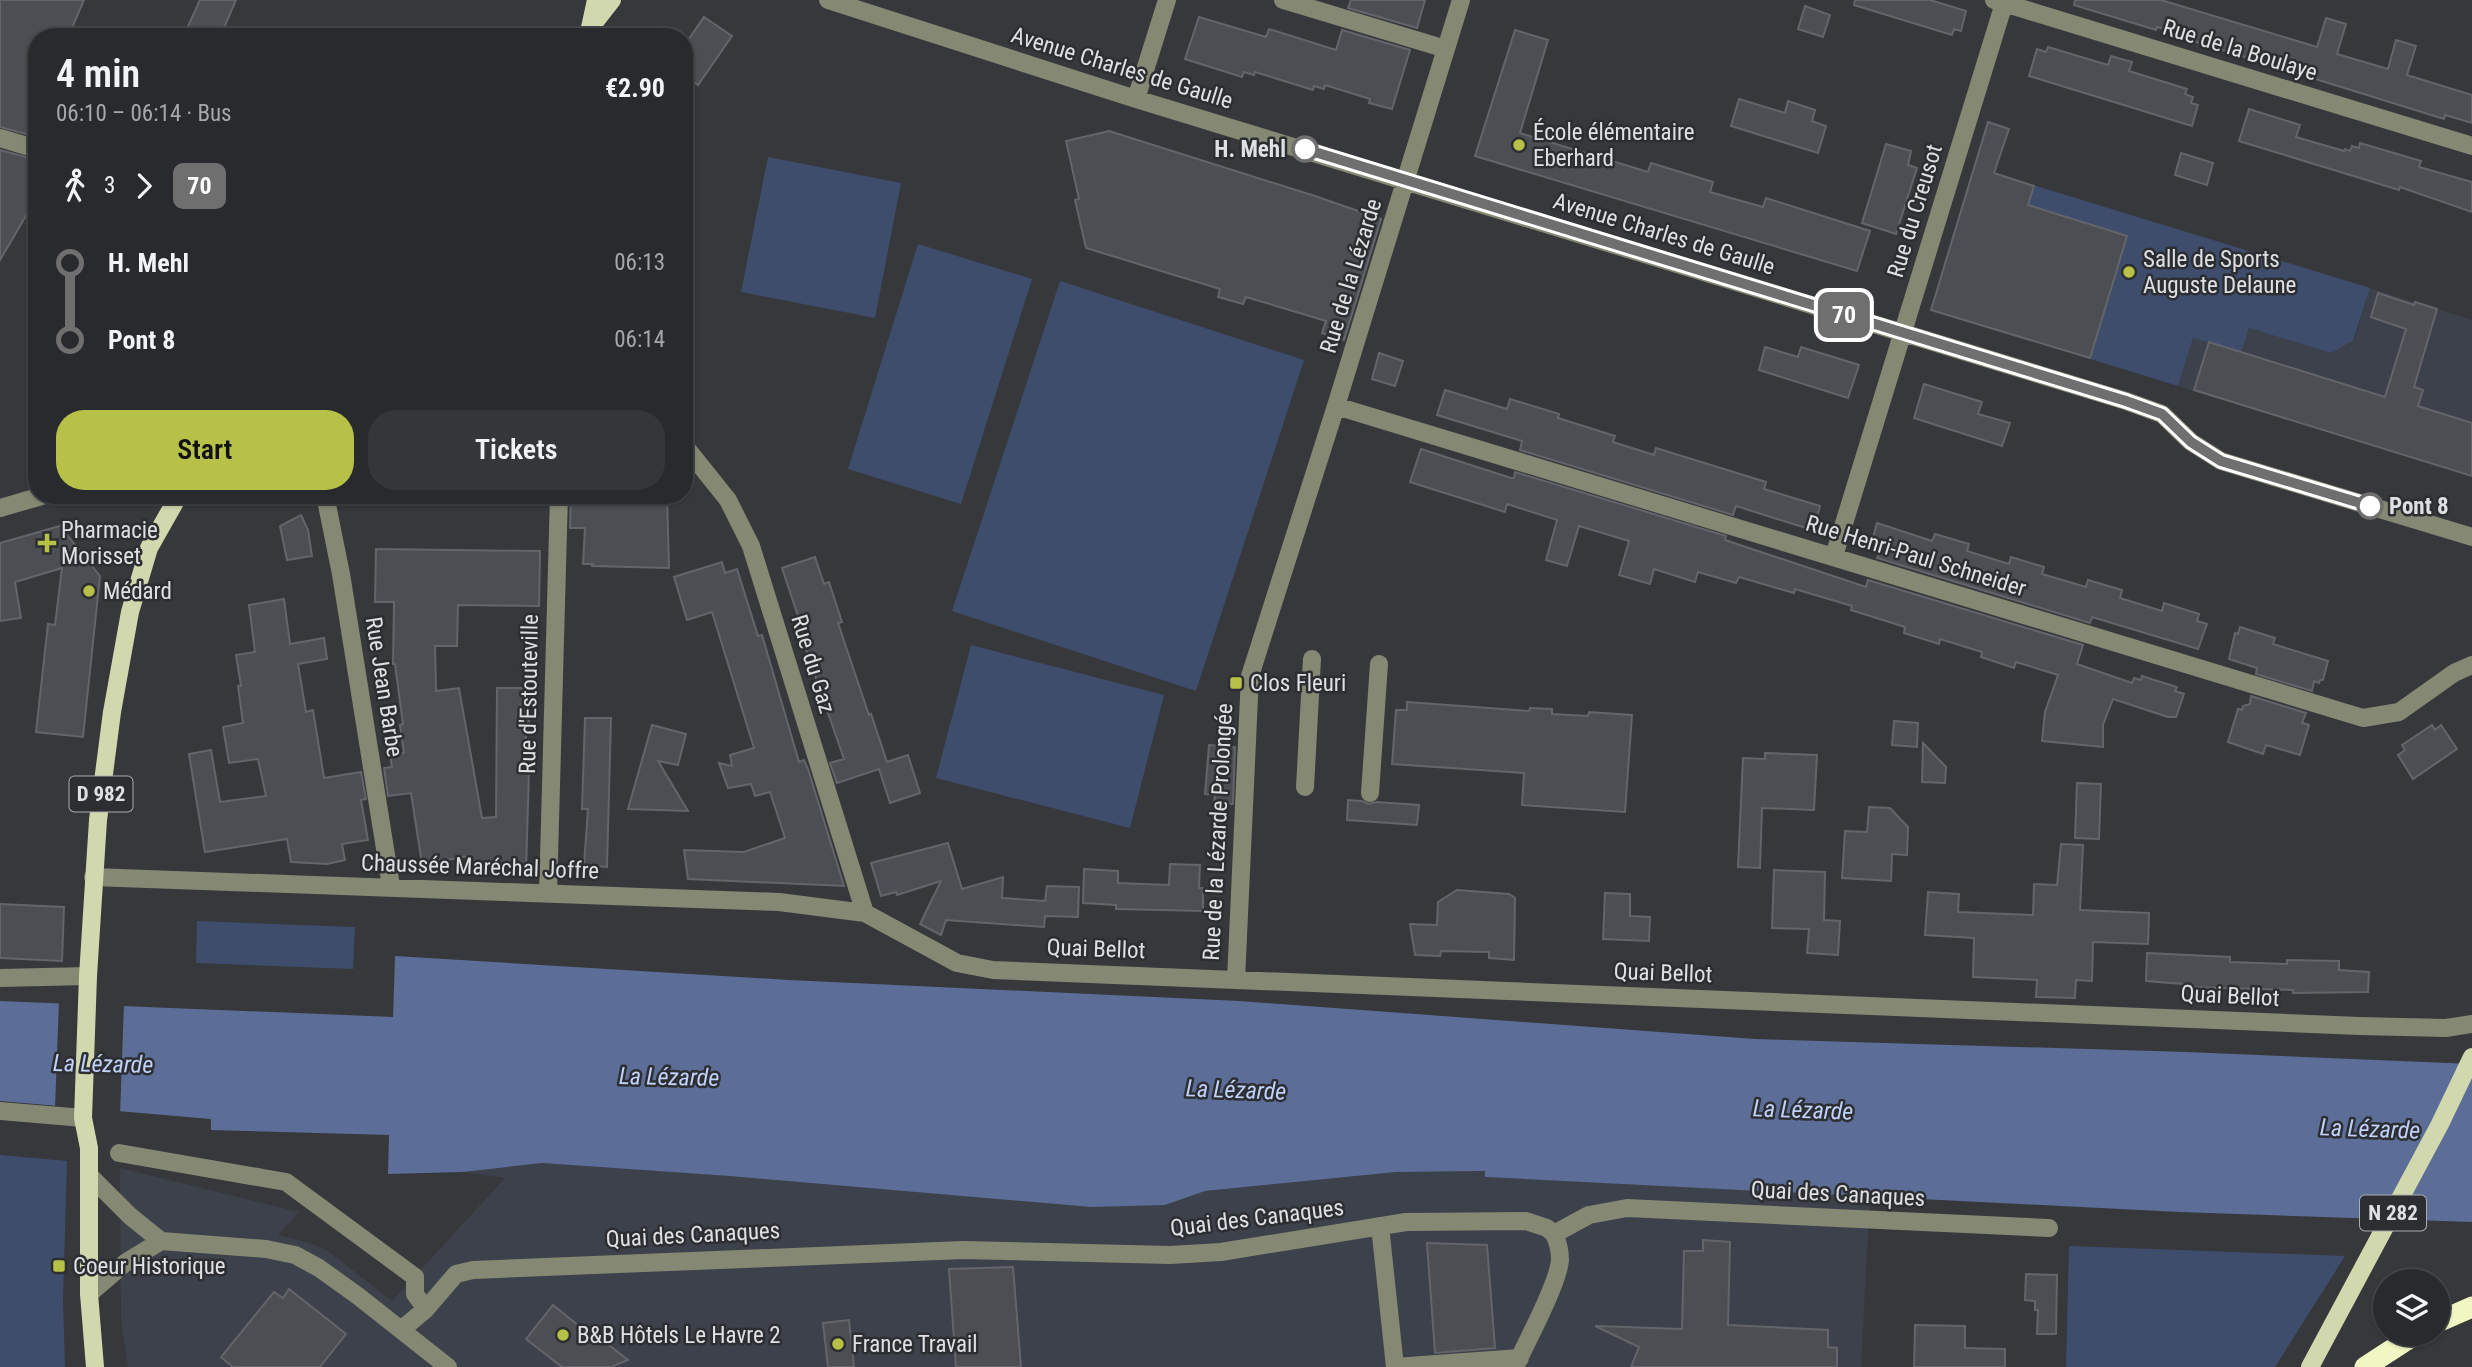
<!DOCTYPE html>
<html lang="en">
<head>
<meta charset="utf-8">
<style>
	:root { --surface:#282a2d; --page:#343639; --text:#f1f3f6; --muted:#a5a7aa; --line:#444649; --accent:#b7c147 }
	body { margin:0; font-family:"Roboto Condensed",sans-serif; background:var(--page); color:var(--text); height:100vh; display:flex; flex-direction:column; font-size:26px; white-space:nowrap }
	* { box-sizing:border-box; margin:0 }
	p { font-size:23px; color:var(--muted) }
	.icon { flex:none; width:38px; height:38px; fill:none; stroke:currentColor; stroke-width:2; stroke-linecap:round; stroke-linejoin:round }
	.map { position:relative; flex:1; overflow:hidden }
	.side { position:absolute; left:28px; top:28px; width:665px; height:476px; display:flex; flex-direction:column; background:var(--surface); border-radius:28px; box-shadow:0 2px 5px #0004,0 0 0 2px var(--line) }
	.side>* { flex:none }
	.badge { padding:0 14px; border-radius:10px; font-size:24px; line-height:46px }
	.fabs { position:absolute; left:2373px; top:1269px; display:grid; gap:14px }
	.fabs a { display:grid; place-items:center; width:77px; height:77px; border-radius:50%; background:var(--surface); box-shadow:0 2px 5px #0004,0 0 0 2px var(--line); font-size:35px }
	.map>.badge { position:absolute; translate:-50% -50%; box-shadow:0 0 0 4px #fff }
	.legs { display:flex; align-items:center; gap:10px; height:77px; padding:0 28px; font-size:23px }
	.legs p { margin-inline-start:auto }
	.overview { display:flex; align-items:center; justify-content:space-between; height:119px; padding:0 28px }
	h1 { font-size:38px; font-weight:600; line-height:52px }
	.cta { display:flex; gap:14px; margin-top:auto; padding:14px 28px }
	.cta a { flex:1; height:80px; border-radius:28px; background:var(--accent); color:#111; font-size:28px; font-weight:600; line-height:80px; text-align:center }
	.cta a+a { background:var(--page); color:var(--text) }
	ul { padding:0 28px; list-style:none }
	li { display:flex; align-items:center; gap:24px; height:77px; font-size:26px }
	li i { display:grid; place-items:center; width:10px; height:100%; margin:0 9px; background:currentColor }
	li i::after { content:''; width:18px; height:18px; margin:-9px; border:5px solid; border-radius:50%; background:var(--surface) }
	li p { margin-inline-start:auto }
	li:first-child i { background:linear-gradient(#0000 50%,currentColor 0) }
	li:last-child i { background:linear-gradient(currentColor 50%,#0000 0) }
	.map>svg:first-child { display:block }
	.built { fill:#3d414b }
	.green { fill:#3f4d6d }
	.water { fill:#5c6e97 }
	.pier { fill:#36383c }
	.building { fill:#4c4e53; stroke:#63656a; stroke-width:2 }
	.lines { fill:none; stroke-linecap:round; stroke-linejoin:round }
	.minor { stroke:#858873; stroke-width:18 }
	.major { stroke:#d2d8ad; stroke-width:18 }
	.highway { stroke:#f1f7c3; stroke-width:21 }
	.line-1-casing { stroke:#fff; stroke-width:16 }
	.line-1 { stroke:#706f6f; stroke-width:10 }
	.poi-dot { fill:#b7c147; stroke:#2c2e32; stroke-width:2.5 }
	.stop-1-dot { fill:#fff; stroke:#706f6f; stroke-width:3.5 }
	.labels { text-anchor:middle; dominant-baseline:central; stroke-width:5; stroke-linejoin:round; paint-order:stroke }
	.shield { fill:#2c2e32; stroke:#a9abae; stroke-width:2 }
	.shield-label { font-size:21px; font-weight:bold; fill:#dfe0e3 }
	.street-label { font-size:23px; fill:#dfe0e3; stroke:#2c2e32 }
	.poi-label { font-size:23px; fill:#dfe0e3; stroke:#2c2e32; text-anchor:start }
	.stop-label { font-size:23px; font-weight:bold; fill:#dfe0e3; stroke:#2c2e32; text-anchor:end }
	.water-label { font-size:24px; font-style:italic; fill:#c0d2fa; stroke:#2c2e32 }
</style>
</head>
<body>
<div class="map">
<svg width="2472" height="1367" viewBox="0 0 2472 1367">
	<rect width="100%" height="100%" fill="#36383c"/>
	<path class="built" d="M 2370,288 L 2472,320 L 2472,476 L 2178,386 L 2193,338 L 2241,352 L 2248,328 L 2331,353 L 2354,341 Z
		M 542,1163 L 1165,1205 L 1205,1191 L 1396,1172 L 1485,1171 L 1486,1177 L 1870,1196 L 1861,1367 L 128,1367 L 121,1319 L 120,1168 L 299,1212 L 278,1235 L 312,1244 L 328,1251 L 392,1301 L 505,1178 L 463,1172 Z"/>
	<path class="green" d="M 768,157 L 901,183 L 875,318 L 741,292 Z
		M 1974,167 L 2370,288 L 2353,341 L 2331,353 L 2249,328 L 2241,352 L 2193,338 L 2178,386 L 1931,310 Z
		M 918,244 L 1032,279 L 961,504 L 848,469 Z
		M 1060,281 L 1304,360 L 1196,691 L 952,611 Z
		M 971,645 L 1164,695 L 1130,828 L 936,778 Z
		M 197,921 L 355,927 L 353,969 L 196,963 Z
		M 0,1155 L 67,1161 L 63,1299 L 65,1367 L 0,1367 Z
		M 2069,1246 L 2345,1256 L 2275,1367 L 2066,1367 Z"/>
	<path class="water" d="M 395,956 L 789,980 L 1239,1001 L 1755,1039 L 2186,1052 L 2472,1064 L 2472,1222 L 2179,1212 L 1485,1177 L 1485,1171 L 1396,1172 L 1205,1191 L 1165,1205 L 1092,1207 L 730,1176 L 542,1163 L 463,1172 L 388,1174 L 389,1135 L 211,1130 L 211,1119 L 0,1101 L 0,1001 L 393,1017 Z"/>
	<path class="pier" d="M 59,1001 L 124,1003 L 120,1116 L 55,1108 Z"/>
	<path class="building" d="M 0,0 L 84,0 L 68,37 L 37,37 L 37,137 L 0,127 Z
		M 200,0 L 236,0 L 220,37 L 183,37 Z
		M 1351,0 L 1425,0 L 1417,28 L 1348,8 Z
		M 1855,0 L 1930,0 L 1966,11 L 1961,31 L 1954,29 L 1952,35 L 1854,5 Z
		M 2075,0 L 2161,0 L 2317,47 L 2326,18 L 2346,24 L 2337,54 L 2388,69 L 2396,40 L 2416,46 L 2407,75 L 2472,95 L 2472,123 L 2445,115 L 2444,119 L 2193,41 L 2194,38 L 2157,27 L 2156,30 L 2074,5 Z
		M 1805,6 L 1830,15 L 1823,37 L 1798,29 Z
		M 704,17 L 732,36 L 698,85 L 684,75 L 684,46 Z
		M 1199,17 L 1266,37 L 1269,29 L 1336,50 L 1342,30 L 1410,50 L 1392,109 L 1369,103 L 1370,99 L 1325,85 L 1324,89 L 1314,86 L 1313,90 L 1255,72 L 1254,75 L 1244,72 L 1242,77 L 1185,59 Z
		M 1515,30 L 1548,40 L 1520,133 L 1648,172 L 1651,163 L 1713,182 L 1710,192 L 1763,207 L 1766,198 L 1870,231 L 1857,271 L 1475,156 Z
		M 2048,47 L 2108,65 L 2111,56 L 2121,59 L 2132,62 L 2129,71 L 2187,89 L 2185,94 L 2193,97 L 2191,103 L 2198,105 L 2192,126 L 2029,76 L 2037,49 L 2046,52 Z
		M 1739,99 L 1785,113 L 1788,101 L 1815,110 L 1812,121 L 1826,126 L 1818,153 L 1731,126 Z
		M 2249,109 L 2300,125 L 2296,137 L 2344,151 L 2345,149 L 2350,151 L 2352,146 L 2359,148 L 2360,143 L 2421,161 L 2419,167 L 2472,182 L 2472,212 L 2400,187 L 2399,190 L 2239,141 Z
		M 1988,122 L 2009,129 L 1994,173 L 2034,186 L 2028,205 L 2127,236 L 2090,358 L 1931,310 Z
		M 1109,131 L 1315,196 L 1381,219 L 1344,340 L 1322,333 L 1326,321 L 1246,297 L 1243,304 L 1218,297 L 1220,289 L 1086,248 L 1075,200 L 1079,199 L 1066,141 Z
		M 1886,144 L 1911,151 L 1908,165 L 1917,168 L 1896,234 L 1862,223 Z
		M 0,150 L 37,160 L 37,197 L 0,260 Z
		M 2181,153 L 2213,163 L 2207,185 L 2175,175 Z
		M 2378,293 L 2414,305 L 2415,302 L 2437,309 L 2414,387 L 2423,390 L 2418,406 L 2472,423 L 2472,476 L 2194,390 L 2209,342 L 2385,397 L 2406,329 L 2371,317 Z
		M 1765,347 L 1798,357 L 1801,347 L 1859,365 L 1848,398 L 1759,370 Z
		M 1379,353 L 1403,361 L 1395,386 L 1372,379 Z
		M 1924,384 L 1982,402 L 1978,414 L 2010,423 L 2002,446 L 1914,418 Z
		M 1445,390 L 1507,409 L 1510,399 L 1559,414 L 1558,418 L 1615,436 L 1613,442 L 1654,455 L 1656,448 L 1766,482 L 1764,489 L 1820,506 L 1814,527 L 1807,525 L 1806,528 L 1736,506 L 1733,515 L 1520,450 L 1522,441 L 1437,415 Z
		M 1421,449 L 1511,478 L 1514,478 L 1515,472 L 1726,536 L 1725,540 L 1866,587 L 1868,580 L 2083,645 L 2077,664 L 2132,683 L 2134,678 L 2141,680 L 2142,676 L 2177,687 L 2175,691 L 2184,694 L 2176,717 L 2168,717 L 2113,699 L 2103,725 L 2103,747 L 2042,741 L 2045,712 L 2058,675 L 2016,662 L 2014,668 L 1981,657 L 1982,652 L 1940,639 L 1939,644 L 1904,633 L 1905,627 L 1851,610 L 1852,606 L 1795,589 L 1794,593 L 1739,577 L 1736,583 L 1698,572 L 1695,582 L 1654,569 L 1650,584 L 1619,575 L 1629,541 L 1579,526 L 1567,566 L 1546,560 L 1557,520 L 1507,504 L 1505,512 L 1410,482 Z
		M 571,495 L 667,495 L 669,568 L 592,566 L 593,564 L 583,564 L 585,528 L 570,528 Z
		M 301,515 L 308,530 L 312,556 L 287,560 L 280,526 Z
		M 1877,523 L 1932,541 L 1935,534 L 1969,544 L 1967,551 L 2009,564 L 2011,557 L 2044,567 L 2042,574 L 2086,587 L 2088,580 L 2122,590 L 2120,598 L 2162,611 L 2164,603 L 2199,614 L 2197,621 L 2207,624 L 2198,649 L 2092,617 L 2090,623 L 1877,558 L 1880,552 L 1870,548 Z
		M 60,526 L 100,576 L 83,737 L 36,732 L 48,624 L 55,625 L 62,568 L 15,582 L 21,618 L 0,621 L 0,543 Z
		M 376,549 L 540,551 L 539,606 L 458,605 L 457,646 L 435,646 L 436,691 L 459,688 L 482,818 L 496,817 L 497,688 L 529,688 L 529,723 L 526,723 L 526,769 L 529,769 L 526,872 L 472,870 L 470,856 L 422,864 L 411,793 L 388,796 L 384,768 L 392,767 L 390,755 L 404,753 L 400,725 L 403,724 L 395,664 L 393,664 L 394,602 L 375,602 Z
		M 815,557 L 824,584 L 829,582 L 842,622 L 838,623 L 869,715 L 871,714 L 887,762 L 908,755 L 920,793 L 890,803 L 879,769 L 837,783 L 830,763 L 844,759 L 801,635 L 804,634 L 782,568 Z
		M 722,562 L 725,573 L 737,569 L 758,636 L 762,635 L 799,762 L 804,760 L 808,769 L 844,886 L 688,879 L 684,850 L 744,852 L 785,838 L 770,792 L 755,796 L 751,784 L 728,788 L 719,763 L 732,766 L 730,755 L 754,748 L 712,612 L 687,620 L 674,577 Z
		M 284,599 L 290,644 L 324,638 L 327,659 L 298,664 L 306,712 L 313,710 L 324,778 L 361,772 L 366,799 L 361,800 L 368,840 L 342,844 L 345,860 L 327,864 L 291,862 L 287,839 L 205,852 L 200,822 L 189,754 L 211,750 L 220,802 L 266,796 L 258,759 L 229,763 L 223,727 L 243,723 L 238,686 L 241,686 L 236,655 L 255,652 L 249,605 Z
		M 2240,627 L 2275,638 L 2273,644 L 2328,661 L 2323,680 L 2320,680 L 2319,683 L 2314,681 L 2312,691 L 2256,674 L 2257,668 L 2229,659 L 2235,633 L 2238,634 Z
		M 2251,696 L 2306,713 L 2302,723 L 2309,725 L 2300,755 L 2266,745 L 2263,754 L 2228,742 L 2238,709 L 2242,710 L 2243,706 L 2250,704 Z
		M 1407,702 L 1529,711 L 1530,708 L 1552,709 L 1552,714 L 1588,716 L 1589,712 L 1632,715 L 1625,812 L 1522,805 L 1524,773 L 1392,764 L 1396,710 L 1407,710 Z
		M 585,718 L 611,718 L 607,867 L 584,865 L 588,809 L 582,809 Z
		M 1894,721 L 1918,723 L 1917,747 L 1892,745 Z
		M 652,725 L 686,734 L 678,765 L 658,761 L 688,811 L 628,809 Z
		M 2432,725 L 2435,730 L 2441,725 L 2457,749 L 2413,779 L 2398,755 L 2405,750 L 2402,745 Z
		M 1923,743 L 1946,767 L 1945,783 L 1922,782 Z
		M 1209,745 L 1235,747 L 1233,804 L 1214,803 L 1215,795 L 1205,794 Z
		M 1765,753 L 1817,755 L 1814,810 L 1762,808 L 1760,868 L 1738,867 L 1743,758 L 1765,759 Z
		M 2077,783 L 2101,784 L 2099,839 L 2075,838 Z
		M 1348,800 L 1362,801 L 1369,804 L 1376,802 L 1419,805 L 1417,825 L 1347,820 Z
		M 1869,807 L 1890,808 L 1908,827 L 1907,855 L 1892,854 L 1891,881 L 1842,878 L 1845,831 L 1867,832 Z
		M 948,843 L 962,889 L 1003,877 L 1002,898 L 1045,901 L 1047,886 L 1079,887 L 1078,917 L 1045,916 L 1044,927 L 946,920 L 941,935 L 920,924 L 941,881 L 897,895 L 896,892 L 881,896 L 871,863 Z
		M 2061,844 L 2083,845 L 2080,910 L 2149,913 L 2148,944 L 2093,942 L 2092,981 L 2076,980 L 2075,998 L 2036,997 L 2037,980 L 1973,977 L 1974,938 L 1925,935 L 1928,892 L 1959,894 L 1958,912 L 2033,915 L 2034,884 L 2057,885 Z
		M 1170,864 L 1200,865 L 1199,888 L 1203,888 L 1203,911 L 1116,909 L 1116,905 L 1083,903 L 1084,869 L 1118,871 L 1118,883 L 1169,885 Z
		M 1774,870 L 1825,872 L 1824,920 L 1840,921 L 1838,955 L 1807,953 L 1809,929 L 1772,928 Z
		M 1457,890 L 1509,894 L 1515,898 L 1514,960 L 1489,958 L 1489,952 L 1441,951 L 1440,956 L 1415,955 L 1410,924 L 1437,925 L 1438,902 Z
		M 1605,893 L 1630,894 L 1630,916 L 1650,917 L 1649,941 L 1603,939 Z
		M 0,904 L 64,907 L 62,961 L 0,958 Z
		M 2147,953 L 2230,957 L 2230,962 L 2287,964 L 2287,960 L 2339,961 L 2339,970 L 2369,972 L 2368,992 L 2293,993 L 2293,990 L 2183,987 L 2183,984 L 2146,981 Z
		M 1703,1240 L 1730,1242 L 1728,1325 L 1828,1330 L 1828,1347 L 1837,1348 L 1837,1367 L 1631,1367 L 1639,1347 L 1595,1326 L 1682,1329 L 1684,1251 L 1703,1251 Z
		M 1427,1243 L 1487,1245 L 1495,1348 L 1435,1353 Z
		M 1013,1267 L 1021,1367 L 956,1367 L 949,1269 Z
		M 2026,1274 L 2057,1275 L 2056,1334 L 2037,1334 L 2038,1310 L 2035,1310 L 2035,1301 L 2025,1300 Z
		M 289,1289 L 346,1334 L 320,1367 L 233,1367 L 221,1357 L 274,1292 L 283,1298 Z
		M 553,1305 L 585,1331 L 587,1328 L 628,1360 L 611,1367 L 562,1367 L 526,1339 Z
		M 849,1320 L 854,1367 L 828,1367 L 823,1323 Z
		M 1915,1325 L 1965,1326 L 1965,1348 L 2005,1349 L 2005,1367 L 1914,1367 Z"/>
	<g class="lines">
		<path class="minor" d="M 828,0 L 1136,99 L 2126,401 L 2162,414 L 2191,442 L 2221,461 L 2472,537
			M 1283,0 L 1446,49
			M 1994,0 L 2472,146
			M 1136,99 L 1167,0
			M 0,138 L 37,149
			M 1336,406 L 2363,718 L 2399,712 L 2454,673 L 2472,665
			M 684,445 L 728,500 L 751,546 L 865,913
			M 325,495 L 341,574 L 391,886
			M 0,508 L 45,495
			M 1834,556 L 2005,0
			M 1305,787 L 1312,659
			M 1370,793 L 1379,664
			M 93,877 L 779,902 L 865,913 L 957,963 L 993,970 L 2359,1026 L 2446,1028 L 2472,1024
			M 548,894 L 559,495
			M 0,978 L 88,976
			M 1236,980 L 1250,676 L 1336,406 L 1461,0
			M 0,1111 L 83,1118
			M 119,1153 L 286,1182 L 415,1277 L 415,1294 L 426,1309
			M 90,1176 L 130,1216 L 161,1241 L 266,1249 L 295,1255 L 319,1268 L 358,1296 L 448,1367
			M 1380,1226 L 1395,1367 L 1520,1358
			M 1554,1234 L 1589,1215 L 1627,1208 L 2049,1228
			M 89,1294 L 125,1263 L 161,1241
			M 401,1330 L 426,1309 L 456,1274 L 473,1270 L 963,1250 L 1170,1255 L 1221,1252 L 1406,1222 L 1526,1221 L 1547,1228 L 1554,1234
			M 1515,1367 C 1526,1343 1558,1284 1560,1260 C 1560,1251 1558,1242 1554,1234"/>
		<path class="major" d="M 594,23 L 612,0
			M 588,37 L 596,0
			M 95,1367 L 89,1294 L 89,1148 L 83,1118 L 88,976 L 98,820 L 112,712 L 130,612 L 149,548 L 179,495
			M 2310,1367 L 2440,1124 L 2472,1057"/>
		<path class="highway" d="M 2438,1322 L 2472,1307
			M 2365,1367 L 2416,1334"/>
	</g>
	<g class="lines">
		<g class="line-1-casing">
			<path id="line-1" d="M 1305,149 L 2126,401 L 2162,414 L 2191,442 L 2221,461 L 2370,506"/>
		</g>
		<use href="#line-1" class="line-1"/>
	</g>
	<g class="poi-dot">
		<circle cx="1519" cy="145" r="7"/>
		<circle cx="2129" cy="272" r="7"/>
		<path d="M43.5 532.5h7v7h7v7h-7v7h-7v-7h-7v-7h7z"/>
		<circle cx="89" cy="591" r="7"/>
		<rect x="1229" y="676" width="14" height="14" rx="3.5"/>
		<rect x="52" y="1259" width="14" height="14" rx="3.5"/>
		<circle cx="563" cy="1335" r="7"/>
		<circle cx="838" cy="1344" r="7"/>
	</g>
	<g class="stop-1-dot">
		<circle cx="1305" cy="149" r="12"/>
		<circle cx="2370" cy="506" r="12"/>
	</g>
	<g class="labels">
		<g class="shield">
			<rect x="69.5" y="776.5" width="63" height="35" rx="5"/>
			<rect x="2360" y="1195.5" width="66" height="35" rx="5"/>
		</g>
		<g class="shield-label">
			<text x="101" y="794">D 982</text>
			<text x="2393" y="1213">N 282</text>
		</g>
		<g class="street-label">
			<text transform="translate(2240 50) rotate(17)">Rue de la Boulaye</text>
			<text transform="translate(1122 68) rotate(17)">Avenue Charles de Gaulle</text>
			<text transform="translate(1915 211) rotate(-73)">Rue du Creusot</text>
			<text transform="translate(1664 234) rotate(17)">Avenue Charles de Gaulle</text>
			<text transform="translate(1351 276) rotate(-73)">Rue de la Lézarde</text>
			<text transform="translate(1916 556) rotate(17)">Rue Henri-Paul Schneider</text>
			<text transform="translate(813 664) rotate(73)">Rue du Gaz</text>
			<text transform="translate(384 687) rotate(81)">Rue Jean Barbe</text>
			<text transform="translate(529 694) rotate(-89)">Rue d'Estouteville</text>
			<text transform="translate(1218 832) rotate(-87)">Rue de la Lézarde Prolongée</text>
			<text transform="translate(480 867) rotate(2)">Chaussée Maréchal Joffre</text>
			<text transform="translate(1096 949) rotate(2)">Quai Bellot</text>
			<text transform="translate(1663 973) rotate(2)">Quai Bellot</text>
			<text transform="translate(2230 996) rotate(3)">Quai Bellot</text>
			<text transform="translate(1838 1194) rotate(3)">Quai des Canaques</text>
			<text transform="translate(1257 1218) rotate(-7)">Quai des Canaques</text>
			<text transform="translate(693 1235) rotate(-3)">Quai des Canaques</text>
		</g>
		<g class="poi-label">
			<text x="1533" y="132">École élémentaire<tspan x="1533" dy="26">Eberhard</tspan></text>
			<text x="2143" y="259">Salle de Sports<tspan x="2143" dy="26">Auguste Delaune</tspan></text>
			<text x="61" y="530">Pharmacie<tspan x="61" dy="26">Morisset</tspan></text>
			<text x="103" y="591">Médard</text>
			<text x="1250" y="683">Clos Fleuri</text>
			<text x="73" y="1266">Coeur Historique</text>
			<text x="577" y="1335">B&amp;B Hôtels Le Havre 2</text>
			<text x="852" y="1344">France Travail</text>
		</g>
		<g class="stop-label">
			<text x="1286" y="149">H. Mehl</text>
			<text x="2389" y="506" text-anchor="start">Pont 8</text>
		</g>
		<g class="water-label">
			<text transform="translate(103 1064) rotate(1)">La Lézarde</text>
			<text transform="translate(669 1077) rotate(1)">La Lézarde</text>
			<text transform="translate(1236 1090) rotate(2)">La Lézarde</text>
			<text transform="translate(1803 1110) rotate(2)">La Lézarde</text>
			<text transform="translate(2370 1129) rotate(2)">La Lézarde</text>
		</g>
	</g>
</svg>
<div class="fabs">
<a><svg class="icon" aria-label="layers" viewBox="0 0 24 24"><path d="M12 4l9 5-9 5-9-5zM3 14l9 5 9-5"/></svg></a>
</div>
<b class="badge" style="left:1844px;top:315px;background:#706f6f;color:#fff">70</b>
<section class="side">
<div class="overview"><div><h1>4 min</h1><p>06:10 – 06:14 · Bus</p></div><b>€2.90</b></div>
<div class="legs"><svg class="icon" aria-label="walk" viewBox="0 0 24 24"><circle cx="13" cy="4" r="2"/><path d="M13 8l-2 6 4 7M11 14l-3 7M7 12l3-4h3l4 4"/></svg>3<svg class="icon" aria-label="forward" viewBox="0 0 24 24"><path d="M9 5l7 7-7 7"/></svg><b class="badge" style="background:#706f6f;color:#fff">70</b></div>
<ul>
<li><i style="color:#706f6f"></i><b>H. Mehl</b><p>06:13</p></li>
<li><i style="color:#706f6f"></i><b>Pont 8</b><p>06:14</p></li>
</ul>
<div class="cta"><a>Start</a><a>Tickets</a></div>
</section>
</div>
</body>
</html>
